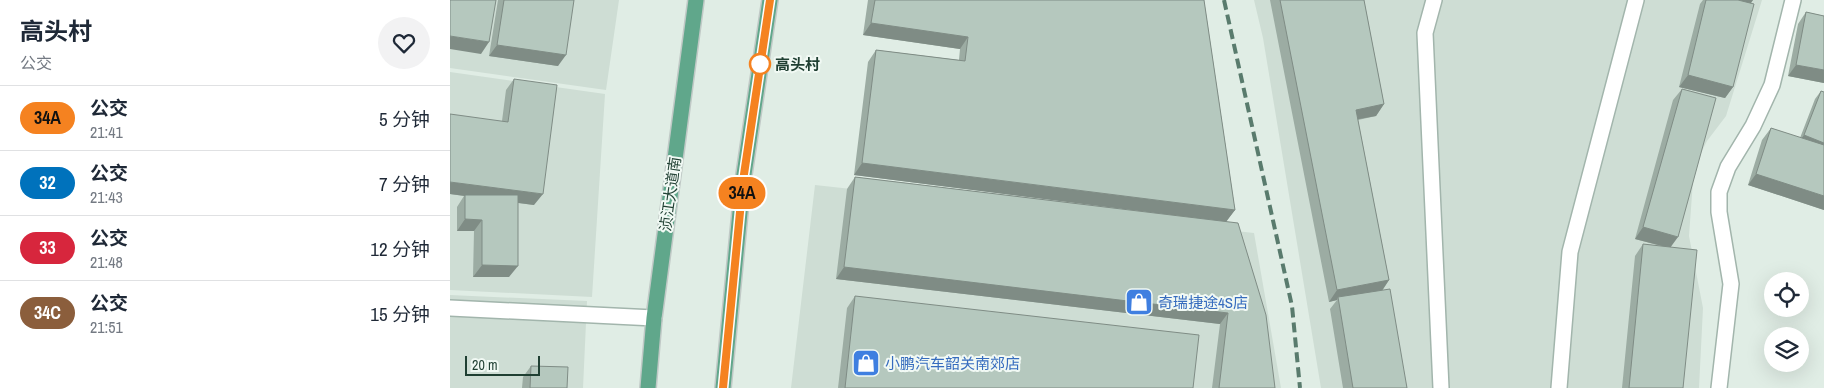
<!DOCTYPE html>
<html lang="zh">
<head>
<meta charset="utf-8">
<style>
	:root { --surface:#fff; --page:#f2f2f3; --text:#1f2937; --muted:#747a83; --line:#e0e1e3 }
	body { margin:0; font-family:"Archivo Narrow","Noto Sans SC",sans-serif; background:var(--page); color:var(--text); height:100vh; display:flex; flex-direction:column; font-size:19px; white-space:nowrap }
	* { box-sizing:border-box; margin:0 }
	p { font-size:16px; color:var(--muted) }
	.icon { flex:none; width:28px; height:28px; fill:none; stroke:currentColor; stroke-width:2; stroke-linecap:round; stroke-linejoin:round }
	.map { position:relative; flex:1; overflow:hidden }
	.side { display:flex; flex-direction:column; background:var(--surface); width:450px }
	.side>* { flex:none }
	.badge { padding:0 10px; border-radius:16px; font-size:18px; line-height:32px }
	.fabs { position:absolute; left:1314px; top:272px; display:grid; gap:10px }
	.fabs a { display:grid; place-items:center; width:45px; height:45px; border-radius:50%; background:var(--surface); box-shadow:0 5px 20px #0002; font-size:25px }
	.scale { position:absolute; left:15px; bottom:12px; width:75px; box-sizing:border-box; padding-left:5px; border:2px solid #1f3f32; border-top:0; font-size:14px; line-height:18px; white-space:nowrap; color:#1f3f32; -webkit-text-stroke:4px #f1f9f4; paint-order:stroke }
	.map>.badge { position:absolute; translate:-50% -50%; box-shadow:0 0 0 2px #fff }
	.round { display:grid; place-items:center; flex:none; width:52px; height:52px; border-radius:26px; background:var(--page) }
	.overview { display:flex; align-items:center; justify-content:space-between; height:85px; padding:0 20px }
	h1 { font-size:24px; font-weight:700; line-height:38px }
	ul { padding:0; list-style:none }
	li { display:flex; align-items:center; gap:15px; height:65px; padding:0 20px; border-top:1px solid var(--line) }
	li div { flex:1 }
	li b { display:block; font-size:19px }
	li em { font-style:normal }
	li .badge { min-width:55px; font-weight:700; text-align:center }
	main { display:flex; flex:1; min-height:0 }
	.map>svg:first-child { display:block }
	.built { fill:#ceddd4 }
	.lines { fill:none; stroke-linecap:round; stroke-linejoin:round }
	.lane-casing { stroke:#a2b5ac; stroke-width:18 }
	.street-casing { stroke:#a2b5ac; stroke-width:18 }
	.primary-casing { stroke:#c0c9c6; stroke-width:18 }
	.lane { stroke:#fff; stroke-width:15 }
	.street { stroke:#fff; stroke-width:15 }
	.primary { stroke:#60a78b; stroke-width:15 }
	.rail { stroke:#597b6d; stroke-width:4; stroke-dasharray:10 5; stroke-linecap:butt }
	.wall { fill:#9caca3 }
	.shaded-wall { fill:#7f8c85 }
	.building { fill:#b5c8be; stroke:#7f8c85 }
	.line-casing { stroke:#fff; stroke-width:11 }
	.line { stroke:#f58220; stroke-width:8 }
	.stop-dot { fill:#fff; stroke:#f58220; stroke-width:2.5 }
	.labels { text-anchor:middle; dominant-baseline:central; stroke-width:4; stroke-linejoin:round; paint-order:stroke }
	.stop-label { font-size:15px; font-weight:bold; fill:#1f3f32; stroke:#f1f9f4; text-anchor:start }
	.street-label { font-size:15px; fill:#1f3f32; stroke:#f1f9f4 }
	.shop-label { font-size:15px; fill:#366cbe; stroke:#f1f9f4; text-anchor:start }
</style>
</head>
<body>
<main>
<section class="side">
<div class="overview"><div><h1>高头村</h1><p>公交</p></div><a class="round"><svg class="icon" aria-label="heart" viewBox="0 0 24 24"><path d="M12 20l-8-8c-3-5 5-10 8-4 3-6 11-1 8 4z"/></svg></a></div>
<ul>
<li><span class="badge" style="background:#f58220;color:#111">34A</span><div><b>公交</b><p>21:41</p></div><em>5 分钟</em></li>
<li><span class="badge" style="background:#0072bc;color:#fff">32</span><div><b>公交</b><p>21:43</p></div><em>7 分钟</em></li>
<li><span class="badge" style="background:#d7263d;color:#fff">33</span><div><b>公交</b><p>21:48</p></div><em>12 分钟</em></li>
<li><span class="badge" style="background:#8b5e3c;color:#fff">34C</span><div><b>公交</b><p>21:51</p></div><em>15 分钟</em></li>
</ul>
</section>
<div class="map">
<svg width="1374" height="388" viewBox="0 0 1374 388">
	<rect width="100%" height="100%" fill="#e0ede5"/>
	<path class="built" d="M 0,0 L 169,0 L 156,90 L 0,68 Z
		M 804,0 L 1312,0 L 1276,116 L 1257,141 L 1244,167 L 1239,236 L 1253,308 L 1249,388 L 871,388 L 813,38 Z
		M 0,72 L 155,94 L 142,297 L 0,290 Z
		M 365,185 L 804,233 L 831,388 L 341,388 Z
		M 0,295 L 137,301 L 133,388 L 0,388 Z"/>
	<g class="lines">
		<g class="lane-casing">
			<path id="lane" d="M 984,0 L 975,33 L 991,388
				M 0,308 L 204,318
				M 1109,388 L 1120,252 L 1186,0"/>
		</g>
		<g class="street-casing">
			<path id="street" d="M 1269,388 L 1281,284 L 1269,212 L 1269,192 L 1278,167 L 1303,126 L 1322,85 L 1343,0"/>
		</g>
		<g class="primary-casing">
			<path id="primary" d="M 198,388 L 204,318 L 246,0
				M 273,388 L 293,181 L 320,0"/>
		</g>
		<use href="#lane" class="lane"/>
		<use href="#street" class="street"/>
		<use href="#primary" class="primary"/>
		<path class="rail" d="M 774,0 L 842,306 L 850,388"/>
	</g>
	<path class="wall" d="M 48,0 L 124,0 L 108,66 L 39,56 Z
		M 418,0 L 754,0 L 785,210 L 776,221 L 825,388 L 762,388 L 770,324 L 386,279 L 397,189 L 405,177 L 764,220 L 404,175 L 418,62 L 426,50 L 509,60 L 510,49 L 413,35 Z
		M 820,0 L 914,0 L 934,104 L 926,116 L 908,120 L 939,280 L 932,291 L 957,388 L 893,388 L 880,309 L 887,300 L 879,302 Z
		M 1253,0 L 1303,0 L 1301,3 L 1283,87 L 1275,98 L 1229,87 L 1250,4 Z
		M 1356,12 L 1374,16 L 1374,83 L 1338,76 L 1348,24 Z
		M 64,79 L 84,205 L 68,203 L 59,277 L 23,277 L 24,231 L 7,231 L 7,207 L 14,196 L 0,194 L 52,121 L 56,90 Z
		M 1232,89 L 1221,247 L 1233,388 L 1172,388 L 1185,256 L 1193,244 L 1211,246 L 1185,239 L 1223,100 Z
		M 1371,91 L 1374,92 L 1374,210 L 1298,185 L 1312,140 L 1321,128 L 1350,138 L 1365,99 Z
		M 405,296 L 743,388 L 388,388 L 397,308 Z
		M 81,366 L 117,388 L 72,388 L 73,377 Z"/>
	<path class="shaded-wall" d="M 1289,0 L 1303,0 L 1300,4 Z
		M 421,23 L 518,37 L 510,49 L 413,35 Z
		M 0,36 L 39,42 L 31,54 L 0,49 Z
		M 47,45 L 116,55 L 108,66 L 39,56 Z
		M 1346,65 L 1374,70 L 1374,83 L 1338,76 Z
		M 1238,75 L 1283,87 L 1275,98 L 1229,87 Z
		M 934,104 L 926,116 L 898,121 L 906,110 Z
		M 1354,135 L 1374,143 L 1374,154 L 1347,144 Z
		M 412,163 L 785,210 L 776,222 L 404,175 Z
		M 1306,174 L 1374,196 L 1374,210 L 1298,185 Z
		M 0,182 L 93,194 L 84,205 L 0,194 Z
		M 15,219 L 32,220 L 24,231 L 7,231 Z
		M 1193,227 L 1228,237 L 1220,248 L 1185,239 Z
		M 32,265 L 68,266 L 59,277 L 23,277 Z
		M 394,267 L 778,313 L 770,324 L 386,279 Z
		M 939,280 L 931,292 L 888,297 L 887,300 L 879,302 L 887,290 Z"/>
	<path class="building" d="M 0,0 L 46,0 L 39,42 L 0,36 Z
		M 54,0 L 124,0 L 116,55 L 47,45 Z
		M 425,0 L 754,0 L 785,210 L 412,163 L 426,50 L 515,61 L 518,37 L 421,23 Z
		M 830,0 L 914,0 L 934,104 L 906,110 L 939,280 L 887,290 Z
		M 1256,0 L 1288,0 L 1304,4 L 1283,87 L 1238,75 Z
		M 1356,12 L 1374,16 L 1374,70 L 1346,65 Z
		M 64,79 L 107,85 L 93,194 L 0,182 L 0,114 L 58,122 Z
		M 1232,89 L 1266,98 L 1228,237 L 1193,227 Z
		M 1371,91 L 1374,92 L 1374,143 L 1354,135 Z
		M 1321,128 L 1374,145 L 1374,196 L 1306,174 Z
		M 405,177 L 788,223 L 816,315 L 825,388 L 769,388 L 778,313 L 394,267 Z
		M 15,195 L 68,195 L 68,266 L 32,265 L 32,220 L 15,219 Z
		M 1193,244 L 1247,250 L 1233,388 L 1179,388 Z
		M 940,289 L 957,388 L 903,388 L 888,297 Z
		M 405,296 L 749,335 L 743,388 L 395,388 Z
		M 81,366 L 118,367 L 117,388 L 80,388 Z"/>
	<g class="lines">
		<g class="line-casing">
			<path id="line" d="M 273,388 L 293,181 L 320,0"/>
		</g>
		<use href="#line" class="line"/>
	</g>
	<defs>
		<g id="shop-square" transform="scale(1.4375)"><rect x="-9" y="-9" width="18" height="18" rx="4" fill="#3f7fe0" stroke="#f1f9f4"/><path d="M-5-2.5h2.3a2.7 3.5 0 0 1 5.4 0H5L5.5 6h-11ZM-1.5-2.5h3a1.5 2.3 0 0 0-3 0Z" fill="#fff"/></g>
	</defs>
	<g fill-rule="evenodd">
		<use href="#shop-square" x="689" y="302"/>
		<use href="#shop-square" x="416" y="363"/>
	</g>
	<circle class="stop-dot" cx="310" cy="64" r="10"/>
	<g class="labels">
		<g class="stop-label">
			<text x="325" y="64">高头村</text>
		</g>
		<g class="street-label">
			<text transform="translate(220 194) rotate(-82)">浈江大道南</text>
		</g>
		<g class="shop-label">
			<text x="708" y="302">奇瑞捷途4S店</text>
			<text x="435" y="363">小鹏汽车韶关南郊店</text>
		</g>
	</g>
</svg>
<div class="fabs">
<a><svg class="icon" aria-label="locate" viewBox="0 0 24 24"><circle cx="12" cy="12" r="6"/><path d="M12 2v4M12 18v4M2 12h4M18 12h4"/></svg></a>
<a><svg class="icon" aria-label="layers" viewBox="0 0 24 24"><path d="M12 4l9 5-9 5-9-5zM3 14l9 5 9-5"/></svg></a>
</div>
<div class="scale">20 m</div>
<b class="badge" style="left:292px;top:193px;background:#f58220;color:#111">34A</b>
</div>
</main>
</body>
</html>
